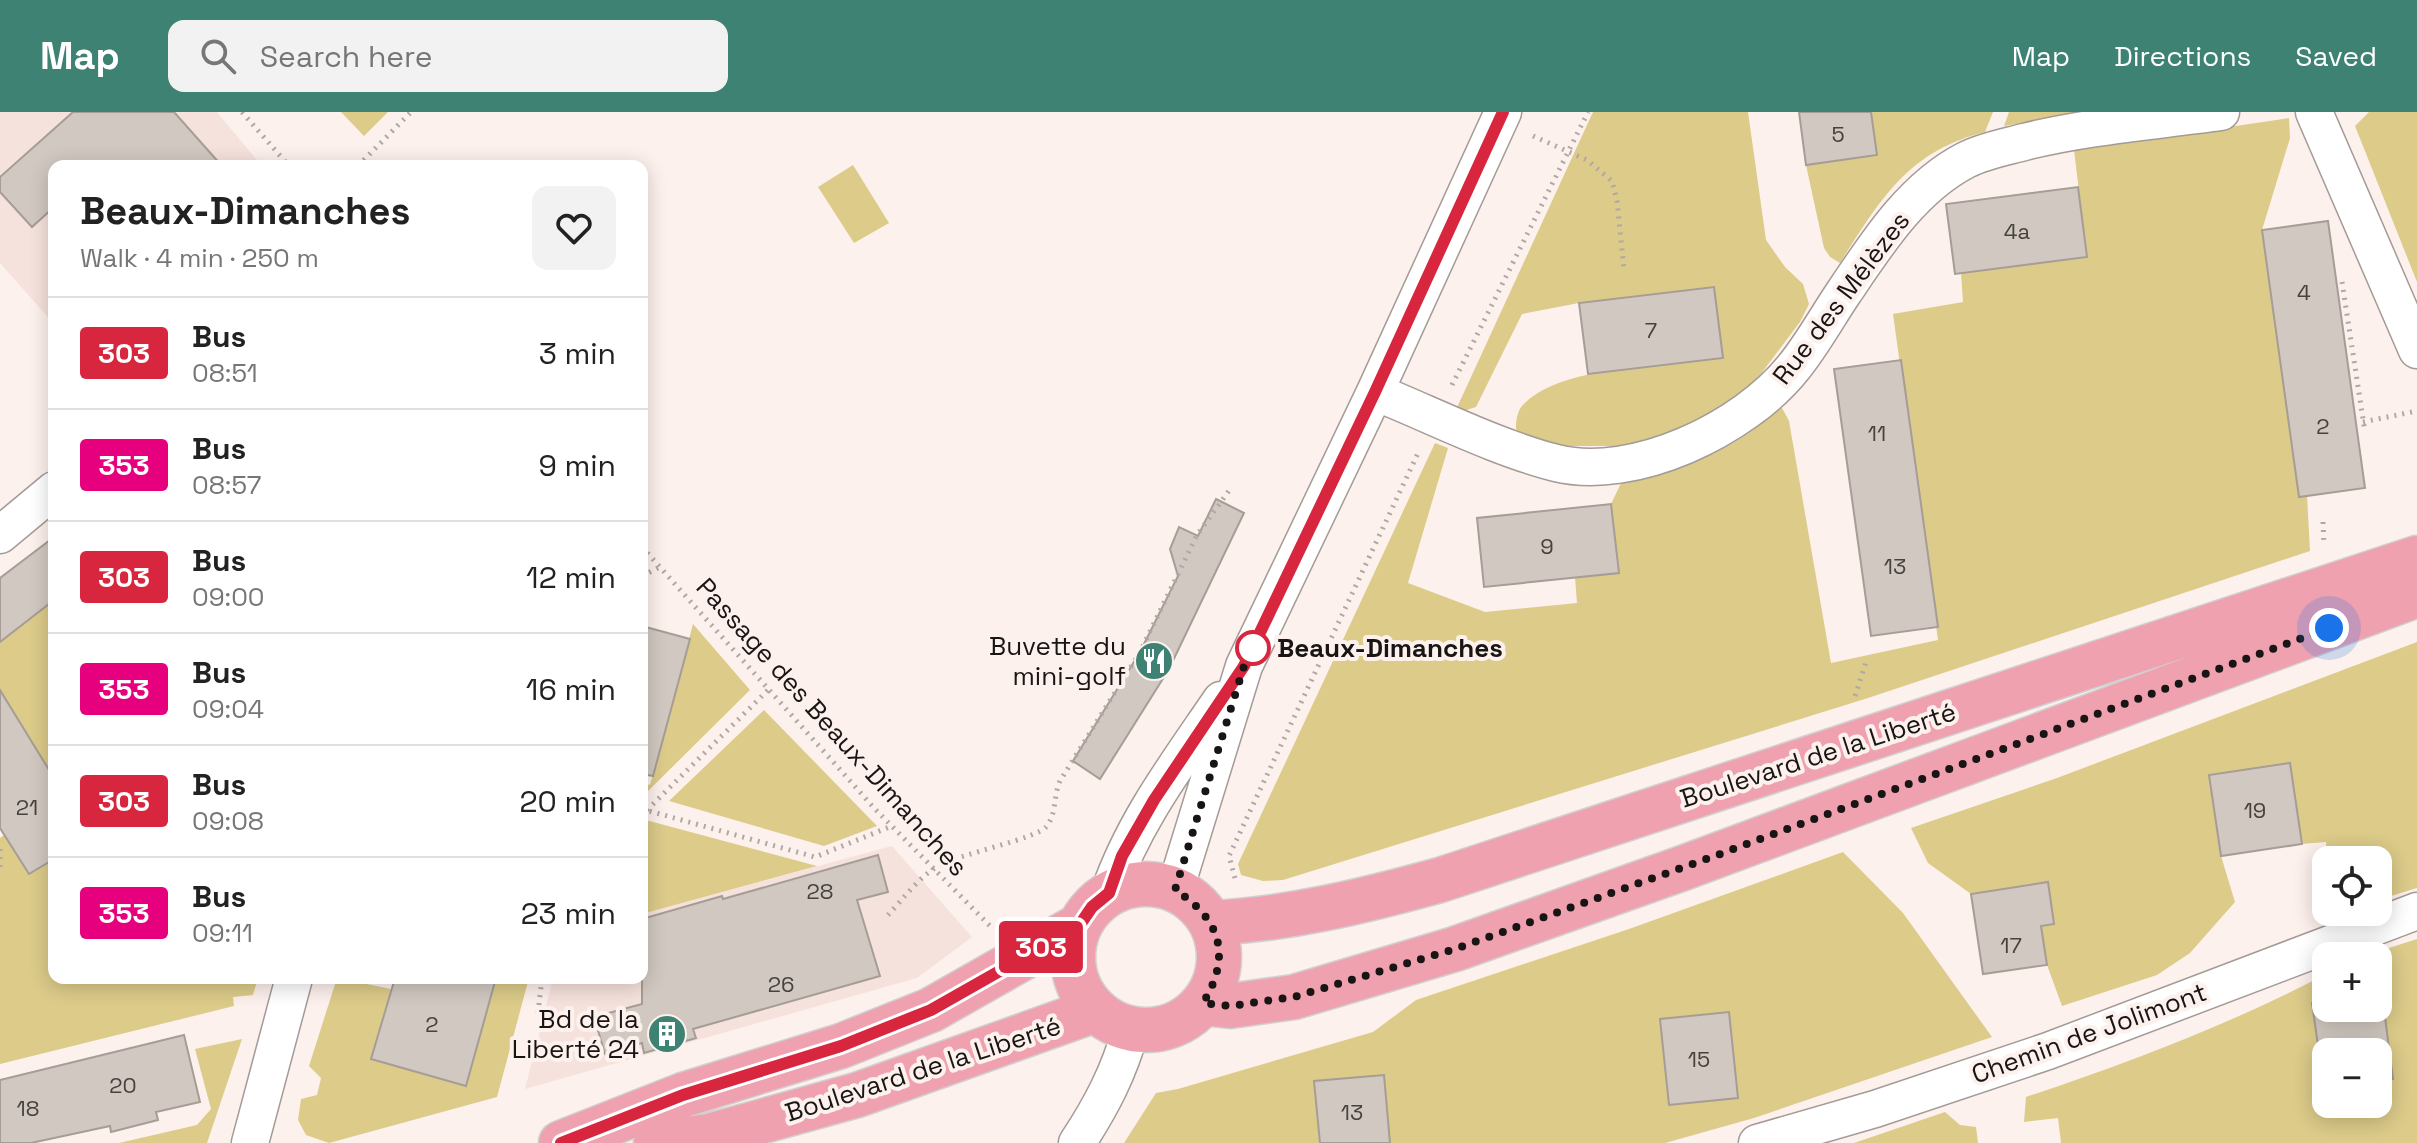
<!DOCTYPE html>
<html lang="en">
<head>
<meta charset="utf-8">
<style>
	:root { --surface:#fff; --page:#f2f2f2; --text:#222; --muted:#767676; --line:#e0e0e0; --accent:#3e8274 }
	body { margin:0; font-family:"Space Grotesk",sans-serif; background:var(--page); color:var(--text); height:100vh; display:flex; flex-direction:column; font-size:30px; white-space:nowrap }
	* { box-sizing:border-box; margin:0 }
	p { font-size:26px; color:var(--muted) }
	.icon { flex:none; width:44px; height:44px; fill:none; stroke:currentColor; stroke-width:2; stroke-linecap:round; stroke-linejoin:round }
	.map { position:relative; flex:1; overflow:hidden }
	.drawer { position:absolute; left:48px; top:48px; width:600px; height:824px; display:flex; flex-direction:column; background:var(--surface); border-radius:16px; box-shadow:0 4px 20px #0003 }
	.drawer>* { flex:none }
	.badge { padding:0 16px; border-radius:6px; font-size:28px; line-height:52px }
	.controls { position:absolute; left:2312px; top:734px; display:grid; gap:16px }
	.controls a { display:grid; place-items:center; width:80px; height:80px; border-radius:16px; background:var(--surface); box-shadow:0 4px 20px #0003; font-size:40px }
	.you { position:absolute; width:40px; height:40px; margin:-20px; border:6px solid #fff; border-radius:50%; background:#1a73e8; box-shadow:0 0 0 12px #1a73e833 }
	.map>.badge { position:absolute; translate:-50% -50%; box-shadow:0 0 0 4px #fff }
	.round { display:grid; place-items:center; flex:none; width:84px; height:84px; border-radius:16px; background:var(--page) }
	.headline { display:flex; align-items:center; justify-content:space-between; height:136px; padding:0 32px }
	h1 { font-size:38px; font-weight:700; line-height:60px }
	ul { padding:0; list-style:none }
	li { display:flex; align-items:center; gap:24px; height:112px; padding:0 32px; border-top:2px solid var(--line) }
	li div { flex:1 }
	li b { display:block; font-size:30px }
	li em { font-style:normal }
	li .badge { min-width:88px; font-weight:700; text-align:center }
	header { display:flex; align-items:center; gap:48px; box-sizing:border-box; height:112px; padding:0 40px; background:var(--accent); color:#fff }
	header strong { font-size:38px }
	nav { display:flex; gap:44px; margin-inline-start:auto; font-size:28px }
	.search { width:560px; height:72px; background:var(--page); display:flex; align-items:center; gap:20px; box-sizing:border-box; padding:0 28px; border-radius:16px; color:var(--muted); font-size:30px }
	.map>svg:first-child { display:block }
	.built { fill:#f6e2dc }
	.green { fill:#dccb89; fill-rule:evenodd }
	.building { fill:#d1c9c1; stroke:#a59d96; stroke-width:2 }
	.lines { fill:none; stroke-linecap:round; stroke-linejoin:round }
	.street-casing { stroke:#a49a96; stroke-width:39 }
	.primary-casing { stroke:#d1d0d0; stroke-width:47 }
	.path { stroke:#b1a8a5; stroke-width:5; stroke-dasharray:2 6; stroke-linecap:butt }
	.street { stroke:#fff; stroke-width:36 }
	.primary { stroke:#efa1b0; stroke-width:44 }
	.line-casing { stroke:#fff; stroke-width:18 }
	.line { stroke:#d7263d; stroke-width:12 }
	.walk { stroke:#191514; stroke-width:8; stroke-dasharray:0 14.4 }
	.stop-dot { fill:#fff; stroke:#d7263d; stroke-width:4 }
	.labels { text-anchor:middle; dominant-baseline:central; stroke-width:8; stroke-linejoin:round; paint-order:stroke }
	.number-label { font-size:22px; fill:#47423f }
	.street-label { font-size:26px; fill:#191514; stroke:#fdf1ed }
	.poi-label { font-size:26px; fill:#191514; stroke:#fdf1ed; text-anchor:end }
	.stop-label { font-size:26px; font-weight:bold; fill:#191514; stroke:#fdf1ed; text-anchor:start }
</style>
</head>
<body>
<header>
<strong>Map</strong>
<div class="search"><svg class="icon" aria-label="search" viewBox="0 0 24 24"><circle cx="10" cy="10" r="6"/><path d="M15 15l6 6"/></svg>Search here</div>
<nav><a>Map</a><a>Directions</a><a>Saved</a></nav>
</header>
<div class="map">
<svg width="2417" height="1031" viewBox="0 0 2417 1031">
	<rect width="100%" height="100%" fill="#fdf1ed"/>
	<path class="built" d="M 0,0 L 217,0 L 262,54 L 54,54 L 54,212 L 0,151 Z
		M 892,734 L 972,825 L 917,866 L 525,977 L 553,866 L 642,866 L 642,802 Z"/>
	<path class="green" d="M 341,0 L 388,0 L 364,24 Z
		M 1593,0 L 1748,0 L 1766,128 L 1785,155 L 1803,172 L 1809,192 L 1800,210 L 1754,271 L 1695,315 L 1628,334 L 1549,334 L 1525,326 L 1516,317 C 1516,307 1517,297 1526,290 C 1564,254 1671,252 1723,246 L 1714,175 L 1579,191 L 1522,202 L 1476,295 L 1454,302 Z
		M 1871,0 L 1993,0 L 1985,20 C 1908,39 1880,88 1840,151 L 1830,145 L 1824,136 L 1806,53 L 1876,43 Z
		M 2009,0 L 2091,0 L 2004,14 Z
		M 2369,0 L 2417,0 L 2417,170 L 2355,14 Z
		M 2289,6 L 2290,26 L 2262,118 L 2299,384 L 2307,383 L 2310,439 L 1868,586 L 1283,768 L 1263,769 L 1241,763 L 1238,752 L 1435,331 L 1448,336 L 1408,471 L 1485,500 L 1577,491 L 1575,465 L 1618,461 L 1611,392 L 1622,369 C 1689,352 1729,344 1781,294 L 1789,309 L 1831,551 L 1938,528 L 1893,202 L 1963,190 L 1961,161 L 2087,145 L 2074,38 Z
		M 853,53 L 889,111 L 854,131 L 818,75 Z
		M 54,488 L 54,666 L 0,578 L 0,530 Z
		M 693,512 L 750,578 L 642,685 L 642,671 L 650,673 Z
		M 2417,530 L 2417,776 L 2378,788 L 2378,748 L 2327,748 L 2326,730 L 2302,732 L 2289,651 L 2209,664 L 2221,744 L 2235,790 L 2190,841 L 2157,863 L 2062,894 L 2047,853 L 2041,814 L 2054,812 L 2048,771 L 1971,782 L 1928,751 L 1911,716 L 2057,666 Z
		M 764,598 L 877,714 L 824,734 L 669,689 Z
		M 642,707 L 817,754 L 642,802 Z
		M 4,723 L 29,762 L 54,747 L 54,866 L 258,866 L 253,883 L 233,885 L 234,894 L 0,952 L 0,726 Z
		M 1843,740 L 1903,801 L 1992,925 L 1754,1006 L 1665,1031 L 1124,1031 L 1156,981 L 1178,977 L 1373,920 L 1416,888 L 1629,817 Z
		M 2417,827 L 2417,1031 L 2061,1031 L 2058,1006 L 2024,1010 L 2026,985 C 2128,951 2231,912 2326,862 L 2326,896 L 2378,896 L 2378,844 L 2364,844 ZM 2326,940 L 2378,940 L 2378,992 L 2326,992 Z
		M 337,866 L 391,877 L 371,947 L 466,973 L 496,866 L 529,866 L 497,985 L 329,1031 L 306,1023 L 298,1008 L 301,987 L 317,983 L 321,966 L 309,954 Z
		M 242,927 L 207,1031 L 119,1031 L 197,1013 L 211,997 L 195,937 Z
		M 1945,1000 L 1960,1013 L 1976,1015 L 1978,1031 L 1854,1031 Z"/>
	<path class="building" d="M 73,0 L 174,0 L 222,54 L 54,54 L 54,95 L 32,115 L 0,80 L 0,65 Z
		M 1799,0 L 1871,0 L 1877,43 L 1806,53 Z
		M 2078,75 L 2087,145 L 1955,162 L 1946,92 Z
		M 2328,109 L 2365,376 L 2299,385 L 2262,118 Z
		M 1714,175 L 1723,246 L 1588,262 L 1579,191 Z
		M 1901,248 L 1938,515 L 1871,524 L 1834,257 Z
		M 1216,387 L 1244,401 L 1169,557 L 1100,667 L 1073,649 L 1140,540 L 1178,464 L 1170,437 L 1179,415 L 1198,424 Z
		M 1611,392 L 1619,461 L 1484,475 L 1477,406 Z
		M 54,425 L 54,488 L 0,530 L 0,466 Z
		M 642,514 L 690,527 L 653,664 L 642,662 Z
		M 0,578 L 54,666 L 54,747 L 29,762 L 0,716 Z
		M 2290,651 L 2302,732 L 2221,744 L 2209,663 Z
		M 878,743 L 888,780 L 857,788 L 880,864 L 693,917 L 696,926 L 644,941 L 642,931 L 605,942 L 594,905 L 642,892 L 642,807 L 722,784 L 723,787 Z
		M 2048,770 L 2054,812 L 2041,814 L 2047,853 L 1983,862 L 1971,782 Z
		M 395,866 L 496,866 L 466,974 L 371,947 Z
		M 2378,882 L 2382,882 L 2393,967 L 2378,969 L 2378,940 L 2326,940 L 2326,976 L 2324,976 L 2312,891 L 2326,889 L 2326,896 L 2378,896 Z
		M 1729,900 L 1738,986 L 1669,993 L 1660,907 Z
		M 184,923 L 200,990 L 156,1000 L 158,1008 L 111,1020 L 110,1014 L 31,1031 L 0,1031 L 0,968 Z
		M 1384,963 L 1390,1031 L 1320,1031 L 1314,969 Z"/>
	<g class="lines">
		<g class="street-casing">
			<path id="street" d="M 2314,0 L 2417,238
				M 1375,280 C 1432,303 1497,336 1556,351 C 1634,370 1744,317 1793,256 C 1812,233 1827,205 1844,180 C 1877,131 1912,76 1966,48 C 1983,39 2005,35 2024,30 C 2088,14 2156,9 2221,0
				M 0,423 L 54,378
				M 1175,778 L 1244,554 L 1375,280 L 1503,0
				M 1109,781 C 1133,710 1179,650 1221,588
				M 250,1031 L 294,866
				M 1077,1031 C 1102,993 1119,960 1131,917
				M 1757,1031 L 1875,997 L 2048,939 L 2417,799"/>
		</g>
		<g class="primary-casing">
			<path id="primary" d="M1073 845a73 73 0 1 1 146 0a73 73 0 1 1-146 0Z
				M 1211,811 C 1290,807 1364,789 1440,768 L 2417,446
				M 1203,891 L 1230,894 L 1294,885 L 1455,837 L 1683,756 L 2417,483
				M 561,1031 L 683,983 L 841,934 L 931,898 L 1079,814
				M 656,1031 L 709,1024 L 857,983 L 1095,898"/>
		</g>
		<path class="path" d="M 242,0 L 289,54
			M 1533,24 L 1587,48 L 1612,69 L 1617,89 L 1624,158
			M 358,54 L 411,0
			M 2342,170 L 2365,320
			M 1452,273 L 1588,0
			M 2363,310 L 2417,299
			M 2323,410 L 2324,433
			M 642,435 L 875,697 L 992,816
			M 642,464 L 660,455
			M 1855,584 L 1867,547
			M 642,697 L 815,745 L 892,714
			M 647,698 L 768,578
			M 0,737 L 0,758
			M 1235,766 L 1229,744 L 1419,339
			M 888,803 C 904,786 921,762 942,752 C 962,742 1037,726 1046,715 C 1057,702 1053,685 1060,669 L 1140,540 L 1197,423 L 1231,376
			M 538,901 L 542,866"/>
		<use href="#street" class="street"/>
		<use href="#primary" class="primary"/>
	</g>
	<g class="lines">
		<g class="line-casing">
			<path id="line" d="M 561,1031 L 683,983 L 841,934 L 931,898 L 1079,814 L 1092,795 L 1109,781 L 1122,744 L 1154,688 L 1244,554 L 1375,280 L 1503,0"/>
		</g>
		<use href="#line" class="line"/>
		<path class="walk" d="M 1253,536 L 1257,526 L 1244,554 L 1175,778 C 1221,807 1232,844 1203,891 L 1230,894 L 1294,885 L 1455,837 L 1712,745 L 2329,516"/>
	</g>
	<defs>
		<g id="restaurant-disc" transform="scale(2)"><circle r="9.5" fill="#3e8274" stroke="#fdf1ed"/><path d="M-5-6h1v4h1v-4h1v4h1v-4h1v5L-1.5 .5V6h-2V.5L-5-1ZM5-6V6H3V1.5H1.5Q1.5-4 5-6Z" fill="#fff"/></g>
		<g id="building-disc" transform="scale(2)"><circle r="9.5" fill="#3e8274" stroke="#fdf1ed"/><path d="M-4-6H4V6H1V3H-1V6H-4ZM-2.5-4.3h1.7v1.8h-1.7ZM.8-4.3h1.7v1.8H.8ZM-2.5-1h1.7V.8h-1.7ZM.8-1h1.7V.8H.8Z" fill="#fff"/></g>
	</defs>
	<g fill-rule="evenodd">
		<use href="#restaurant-disc" x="1154" y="549"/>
		<use href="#building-disc" x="667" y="922"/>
	</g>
	<circle class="stop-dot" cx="1253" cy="536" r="16"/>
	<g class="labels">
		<g class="number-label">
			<text x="1838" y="22">5</text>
			<text x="2017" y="119">4a</text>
			<text x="2304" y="180">4</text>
			<text x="1651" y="218">7</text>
			<text x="2323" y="314">2</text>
			<text x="1877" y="321">11</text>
			<text x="1547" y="434">9</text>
			<text x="1895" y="454">13</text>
			<text x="27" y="695">21</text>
			<text x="2255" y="698">19</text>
			<text x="820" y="779">28</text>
			<text x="2011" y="833">17</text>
			<text x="781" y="872">26</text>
			<text x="432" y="912">2</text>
			<text x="1699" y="947">15</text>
			<text x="123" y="973">20</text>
			<text x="28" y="996">18</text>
			<text x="1352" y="1000">13</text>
		</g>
		<g class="street-label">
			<text transform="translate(1841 186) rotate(-53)">Rue des Mélèzes</text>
			<text transform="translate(832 615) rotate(48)">Passage des Beaux-Dimanches</text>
			<text transform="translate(1818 643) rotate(-18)">Boulevard de la Liberté</text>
			<text transform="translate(2089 921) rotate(-20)">Chemin de Jolimont</text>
			<text transform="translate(923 957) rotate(-18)">Boulevard de la Liberté</text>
		</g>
		<g class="poi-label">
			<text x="1126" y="534">Buvette du<tspan x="1126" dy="30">mini-golf</tspan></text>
			<text x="639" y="907">Bd de la<tspan x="639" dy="30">Liberté 24</tspan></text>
		</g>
		<g class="stop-label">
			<text x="1277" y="536">Beaux-Dimanches</text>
		</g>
	</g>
</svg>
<div class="controls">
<a><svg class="icon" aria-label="locate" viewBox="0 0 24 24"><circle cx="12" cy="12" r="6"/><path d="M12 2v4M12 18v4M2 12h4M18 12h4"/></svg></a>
<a>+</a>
<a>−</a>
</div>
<div class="you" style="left:2329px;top:516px"></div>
<b class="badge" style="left:1041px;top:835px;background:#d7263d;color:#fff">303</b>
<section class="drawer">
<div class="headline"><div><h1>Beaux-Dimanches</h1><p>Walk · 4 min · 250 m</p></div><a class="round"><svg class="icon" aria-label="heart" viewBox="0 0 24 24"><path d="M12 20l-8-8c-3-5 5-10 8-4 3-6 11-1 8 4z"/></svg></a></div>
<ul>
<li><span class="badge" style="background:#d7263d;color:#fff">303</span><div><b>Bus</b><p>08:51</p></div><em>3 min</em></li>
<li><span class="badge" style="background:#e6007e;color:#fff">353</span><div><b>Bus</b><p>08:57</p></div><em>9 min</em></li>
<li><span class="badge" style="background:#d7263d;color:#fff">303</span><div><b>Bus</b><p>09:00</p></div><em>12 min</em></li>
<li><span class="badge" style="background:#e6007e;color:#fff">353</span><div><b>Bus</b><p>09:04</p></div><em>16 min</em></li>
<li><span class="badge" style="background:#d7263d;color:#fff">303</span><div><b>Bus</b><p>09:08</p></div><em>20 min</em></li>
<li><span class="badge" style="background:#e6007e;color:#fff">353</span><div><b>Bus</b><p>09:11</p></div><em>23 min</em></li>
</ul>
</section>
</div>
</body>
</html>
